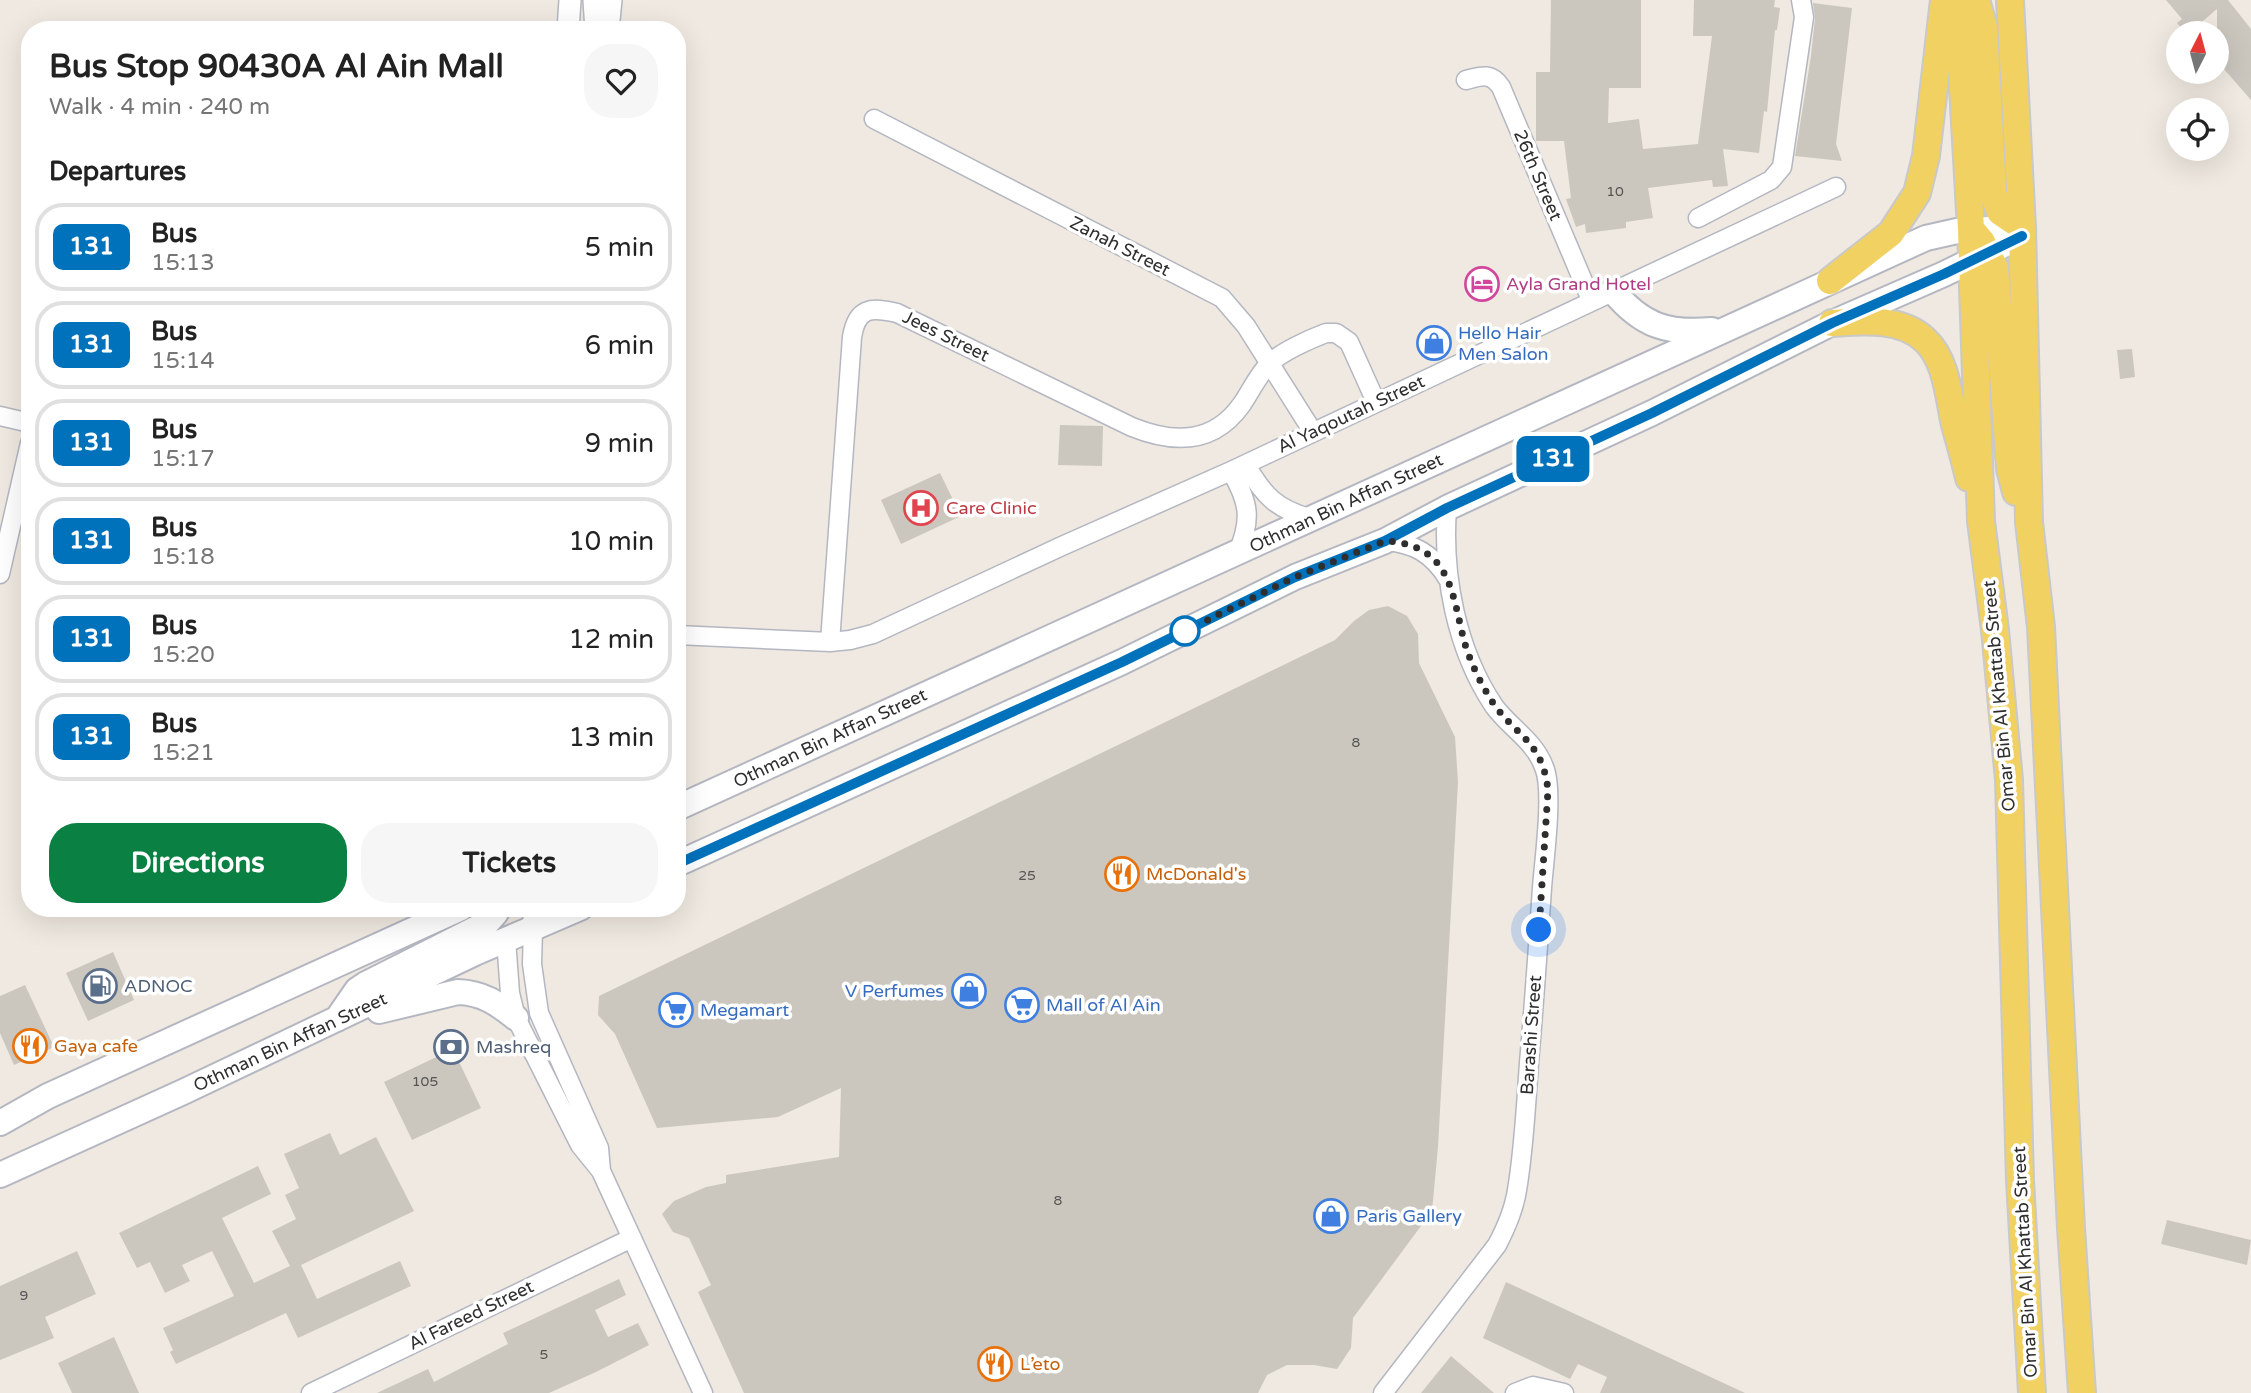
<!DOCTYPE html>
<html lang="en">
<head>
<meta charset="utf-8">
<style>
	:root { --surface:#fff; --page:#f6f6f6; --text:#222; --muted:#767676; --line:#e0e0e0; --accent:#0b8043 }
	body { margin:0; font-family:"Varela Round",sans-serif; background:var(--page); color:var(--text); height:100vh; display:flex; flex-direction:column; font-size:26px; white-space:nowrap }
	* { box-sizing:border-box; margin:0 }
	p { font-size:23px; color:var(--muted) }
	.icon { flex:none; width:38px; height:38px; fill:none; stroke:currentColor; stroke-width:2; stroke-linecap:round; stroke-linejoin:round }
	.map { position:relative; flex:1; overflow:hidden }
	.sheet { position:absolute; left:21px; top:21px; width:665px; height:896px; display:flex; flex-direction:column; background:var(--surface); border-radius:28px; box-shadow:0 7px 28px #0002 }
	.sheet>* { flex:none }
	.badge { padding:0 14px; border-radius:10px; font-size:24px; line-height:46px }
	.needle { width:46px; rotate:6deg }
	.buttons { position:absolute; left:2166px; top:21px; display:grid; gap:14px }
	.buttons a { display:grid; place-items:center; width:63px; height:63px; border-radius:50%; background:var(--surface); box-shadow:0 7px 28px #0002; font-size:35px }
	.you { position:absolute; width:35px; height:35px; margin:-18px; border:5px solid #fff; border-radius:50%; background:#1a73e8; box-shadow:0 0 0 10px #1a73e833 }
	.map>.badge { position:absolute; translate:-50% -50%; box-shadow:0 0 0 4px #fff }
	h2 { padding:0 28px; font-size:26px; line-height:63px }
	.round { display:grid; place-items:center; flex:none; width:74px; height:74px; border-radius:28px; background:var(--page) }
	.summary { display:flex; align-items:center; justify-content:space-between; height:119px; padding:0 28px }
	h1 { font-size:33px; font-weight:700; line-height:52px }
	.action { display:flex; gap:14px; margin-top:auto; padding:14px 28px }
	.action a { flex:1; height:80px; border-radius:28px; background:var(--accent); color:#fff; font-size:28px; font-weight:700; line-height:80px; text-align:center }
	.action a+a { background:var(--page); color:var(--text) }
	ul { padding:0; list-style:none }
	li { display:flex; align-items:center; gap:21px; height:88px; margin:0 14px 10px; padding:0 14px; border:4px solid var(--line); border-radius:28px }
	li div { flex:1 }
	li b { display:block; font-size:26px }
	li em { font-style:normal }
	li .badge { min-width:77px; font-weight:700; text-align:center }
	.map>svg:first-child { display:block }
	.building { fill:#cbc7bf }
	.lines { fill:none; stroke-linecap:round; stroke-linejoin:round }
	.minor-casing { stroke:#b4b7c1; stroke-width:21 }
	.tertiary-casing { stroke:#b4b7c1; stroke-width:24 }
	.secondary-casing { stroke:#b4b7c1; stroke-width:28 }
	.primary-casing { stroke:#c9c9c9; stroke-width:30 }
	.minor { stroke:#fff; stroke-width:18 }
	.tertiary { stroke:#fff; stroke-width:21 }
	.secondary { stroke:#fff; stroke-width:24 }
	.primary { stroke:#f2d163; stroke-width:26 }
	.line-casing { stroke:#fff; stroke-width:16 }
	.line { stroke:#0072bc; stroke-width:10 }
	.walk { stroke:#2e2e2e; stroke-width:7; stroke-dasharray:0 12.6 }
	.stop-dot { fill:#fff; stroke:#0072bc; stroke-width:3.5 }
	.labels { text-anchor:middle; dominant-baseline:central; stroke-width:7; stroke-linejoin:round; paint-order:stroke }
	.number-label { font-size:14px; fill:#555452 }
	.street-label { font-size:18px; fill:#2e2e2e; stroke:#fff }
	.hotel-label { font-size:18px; fill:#b23c85; stroke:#fff; text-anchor:start }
	.shop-label { font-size:18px; fill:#366cbe; stroke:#fff; text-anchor:start }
	.health-label { font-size:18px; fill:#be3a42; stroke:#fff; text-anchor:start }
	.food-label { font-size:18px; fill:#c56008; stroke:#fff; text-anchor:start }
	.service-label { font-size:18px; fill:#4e5e75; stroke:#fff; text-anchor:start }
</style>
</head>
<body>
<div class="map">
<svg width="2251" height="1393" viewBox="0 0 2251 1393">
	<rect width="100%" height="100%" fill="#efe9e1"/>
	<path class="building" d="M 1551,0 L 1641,0 L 1641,88 L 1609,88 L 1608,123 L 1639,119 L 1643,149 L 1698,144 L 1712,36 L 1693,36 L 1694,0 L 1775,0 L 1774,7 L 1780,8 L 1777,30 L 1775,30 L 1767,112 L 1764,111 L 1759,153 L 1723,149 L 1728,186 L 1713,187 L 1712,180 L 1648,188 L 1653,218 L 1626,222 L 1626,228 L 1586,233 L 1585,224 L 1576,227 L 1566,199 L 1571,198 L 1564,141 L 1536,141 L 1536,72 L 1550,72 Z
		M 2166,0 L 2228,0 L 2251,29 L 2251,100 L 2217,61 L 2217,9 L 2189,33 L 2186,33 L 2177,23 L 2182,19 Z
		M 1813,3 L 1852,8 L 1836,144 L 1842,161 L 1795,156 L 1811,56 L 1815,18 Z
		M 2132,349 L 2135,377 L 2120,379 L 2117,350 Z
		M 1060,425 L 1103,426 L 1102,466 L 1058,465 Z
		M 940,473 L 961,516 L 901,544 L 881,500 Z
		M 1388,606 L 1407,616 L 1418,634 L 1419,663 L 1455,737 L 1458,782 L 1438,1147 L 1432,1211 L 1353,1318 L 1351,1348 L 1337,1369 L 1314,1365 L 1287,1365 L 1267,1375 L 1258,1393 L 744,1393 L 698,1292 L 711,1285 L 689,1238 L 673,1232 L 662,1214 L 674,1201 L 706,1187 L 726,1183 L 726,1175 L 839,1157 L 841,1088 L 778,1117 L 657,1128 L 615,1034 L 598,1015 L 599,996 L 1335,640 L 1354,621 L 1369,610 Z
		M 113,952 L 134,1000 L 88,1021 L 66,973 Z
		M 25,985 L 54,1047 L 14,1065 L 0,1033 L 0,996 Z
		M 453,1049 L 481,1108 L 412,1140 L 384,1082 Z
		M 330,1133 L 340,1155 L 376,1137 L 414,1211 L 301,1265 L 317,1299 L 400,1261 L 411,1286 L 298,1338 L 286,1313 L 176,1364 L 170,1352 L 173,1350 L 163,1328 L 234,1296 L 212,1251 L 182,1265 L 190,1281 L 165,1293 L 150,1262 L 137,1268 L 119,1233 L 258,1166 L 271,1194 L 222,1218 L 254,1283 L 290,1266 L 272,1231 L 296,1219 L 285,1195 L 299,1188 L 284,1154 Z
		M 2167,1220 L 2251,1240 L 2247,1265 L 2161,1244 Z
		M 77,1251 L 96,1294 L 45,1317 L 54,1338 L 0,1360 L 0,1286 Z
		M 619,1279 L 626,1295 L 595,1310 L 608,1337 L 638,1323 L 649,1345 L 596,1372 L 549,1393 L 377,1393 L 428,1369 L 434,1382 L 508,1344 L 503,1333 Z
		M 1506,1282 L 1745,1393 L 1600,1393 L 1607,1377 L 1578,1364 L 1570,1379 L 1483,1338 Z
		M 114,1337 L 139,1393 L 72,1393 L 58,1363 Z
		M 1451,1356 L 1494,1393 L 1421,1393 Z"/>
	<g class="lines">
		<g class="minor-casing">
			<path id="minor" d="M 1466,80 C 1481,76 1491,72 1501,87 L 1591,300
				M 874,119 L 1222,298 L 1246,326 L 1313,432
				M 1698,218 L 1771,180 L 1782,167 L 1804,17 L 1801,0
				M 0,416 L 30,423
				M 1246,465 C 1264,496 1276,509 1312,519
				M 1231,471 C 1249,502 1252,519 1238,552
				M 1385,541 C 1414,543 1433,554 1448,579
				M 0,574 L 30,443
				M 677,635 L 830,642 L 850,640 L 873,634 L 1062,546 L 1231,471 L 1836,187
				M 830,642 L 852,337 C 857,307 871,307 897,313 L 1132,427 C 1174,444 1214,444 1242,404 C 1251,391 1258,375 1269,364 C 1281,352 1310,339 1326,333 L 1336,333 L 1349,342 L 1376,402
				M 533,929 L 532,964 L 539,1013 L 599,1148 L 601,1171
				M 506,940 L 510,993 L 516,1018 L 580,1145 L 601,1171 L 703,1393
				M 311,1393 L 632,1238
				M 1383,1393 L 1497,1245 C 1506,1228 1514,1210 1517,1190 C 1524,1149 1526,1105 1529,1063 C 1534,1005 1538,947 1542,888 C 1544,860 1554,790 1544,767 C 1534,740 1510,728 1494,706 C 1456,649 1442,575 1447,508
				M 1515,1393 L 1533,1386 L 1564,1393"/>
		</g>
		<g class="tertiary-casing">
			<path id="tertiary" d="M 594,0 L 596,30
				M 568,30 L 570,0
				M 608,30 L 611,0
				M 533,929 L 535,908"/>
		</g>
		<g class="secondary-casing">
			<path id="secondary" d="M 1613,291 C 1642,326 1668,334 1712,330
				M 677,808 L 1926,238 L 1957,231 L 2022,227
				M 677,864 L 1122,662 L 1295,577 L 1385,541 L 1447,508 L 1652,413 L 1832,323 L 1944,274 L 2022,236
				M 379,1011 L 458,992 C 483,993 497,1003 516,1018
				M 337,1019 L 357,990 L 366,984 L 487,923 L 496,913 L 495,908
				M 0,1123 L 48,1096 L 461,908
				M 0,1175 L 183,1092 L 475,953 L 580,908"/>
		</g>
		<g class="primary-casing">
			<path id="primary" d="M 1958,0 L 1971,229 L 1981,521 L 1995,630 L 2009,780 L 2020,1180 L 2032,1393
				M 1976,0 L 1984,28 L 1993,193 L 2000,212 L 2022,227
				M 2010,0 L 2022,227 L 2029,522 L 2041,627 L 2071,1228 L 2082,1393
				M 1971,229 L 1982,242 L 1995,268 L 2010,469 L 2016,492
				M 1830,281 L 1891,233 L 1917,193 L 1926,156 L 1944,0
				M 1832,323 C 1862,321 1901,317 1925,340 C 1947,360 1949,399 1955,425 C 1960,443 1965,460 1969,478"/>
		</g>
		<use href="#minor" class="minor"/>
		<use href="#tertiary" class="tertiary"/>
		<use href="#secondary" class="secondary"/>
		<use href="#primary" class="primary"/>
	</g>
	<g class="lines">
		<g class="line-casing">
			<path id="line" d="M 677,864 L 1122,662 L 1295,577 L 1385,541 L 1447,508 L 1652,413 L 1832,323 L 1944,274 L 2022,236"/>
		</g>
		<use href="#line" class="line"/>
		<path class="walk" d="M 1185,631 L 1295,577 L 1385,541 C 1407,542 1428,549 1441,568 C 1455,589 1458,620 1465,644 C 1470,660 1478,678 1487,693 C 1510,735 1542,736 1548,790 L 1539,930"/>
	</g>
	<defs>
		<g id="hotel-ring" transform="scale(1.75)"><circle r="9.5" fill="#fff" stroke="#d1479c" stroke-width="1.5"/><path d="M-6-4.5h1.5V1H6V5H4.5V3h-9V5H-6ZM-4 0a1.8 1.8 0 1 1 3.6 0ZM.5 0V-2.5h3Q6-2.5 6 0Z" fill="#d1479c"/></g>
		<g id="shop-ring" transform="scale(1.75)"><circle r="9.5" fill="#fff" stroke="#3f7fe0" stroke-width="1.5"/><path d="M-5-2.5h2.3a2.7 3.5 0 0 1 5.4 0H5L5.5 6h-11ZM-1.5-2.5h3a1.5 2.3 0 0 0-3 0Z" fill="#3f7fe0"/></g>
		<g id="hospital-ring" transform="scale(1.75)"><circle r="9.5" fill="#fff" stroke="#e0444e" stroke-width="1.5"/><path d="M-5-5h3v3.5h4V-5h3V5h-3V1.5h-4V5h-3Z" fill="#e0444e"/></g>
		<g id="restaurant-ring" transform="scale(1.75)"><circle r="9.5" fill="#fff" stroke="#e8710a" stroke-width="1.5"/><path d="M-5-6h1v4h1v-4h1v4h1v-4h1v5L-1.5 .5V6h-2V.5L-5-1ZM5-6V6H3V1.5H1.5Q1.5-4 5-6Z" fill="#e8710a"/></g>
		<g id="fuel-ring" transform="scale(1.75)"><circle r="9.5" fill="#fff" stroke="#5c6f8a" stroke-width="1.5"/><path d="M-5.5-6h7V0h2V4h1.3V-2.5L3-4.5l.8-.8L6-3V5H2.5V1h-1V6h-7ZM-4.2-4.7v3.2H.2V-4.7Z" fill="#5c6f8a"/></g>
		<g id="supermarket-ring" transform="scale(1.75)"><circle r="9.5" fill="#fff" stroke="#3f7fe0" stroke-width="1.5"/><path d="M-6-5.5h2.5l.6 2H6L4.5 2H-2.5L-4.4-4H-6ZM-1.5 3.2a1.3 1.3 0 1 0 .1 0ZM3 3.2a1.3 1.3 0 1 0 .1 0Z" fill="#3f7fe0"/></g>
		<g id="bank-ring" transform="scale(1.75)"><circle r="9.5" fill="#fff" stroke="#5c6f8a" stroke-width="1.5"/><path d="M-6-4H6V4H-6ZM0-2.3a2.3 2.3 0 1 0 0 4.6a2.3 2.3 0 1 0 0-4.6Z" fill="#5c6f8a"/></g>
	</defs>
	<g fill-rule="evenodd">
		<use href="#hotel-ring" x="1482" y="284"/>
		<use href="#shop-ring" x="1434" y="343"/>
		<use href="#hospital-ring" x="921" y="508"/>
		<use href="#restaurant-ring" x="1122" y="874"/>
		<use href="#fuel-ring" x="100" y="986"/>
		<use href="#shop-ring" x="969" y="991"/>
		<use href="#supermarket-ring" x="1022" y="1005"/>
		<use href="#supermarket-ring" x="676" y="1010"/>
		<use href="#restaurant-ring" x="30" y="1046"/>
		<use href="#bank-ring" x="451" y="1047"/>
		<use href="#shop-ring" x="1331" y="1216"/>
		<use href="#restaurant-ring" x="995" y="1364"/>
	</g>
	<circle class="stop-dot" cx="1185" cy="631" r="14"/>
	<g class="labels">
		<g class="number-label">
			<text x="1615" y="191">10</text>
			<text x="1356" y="742">8</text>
			<text x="1027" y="875">25</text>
			<text x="425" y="1081">105</text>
			<text x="1058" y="1200">8</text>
			<text x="24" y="1295">9</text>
			<text x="544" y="1354">5</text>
		</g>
		<g class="street-label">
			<text transform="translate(1538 175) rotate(67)">26th Street</text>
			<text transform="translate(1120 246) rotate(27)">Zanah Street</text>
			<text transform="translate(946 336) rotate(26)">Jees Street</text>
			<text transform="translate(1351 414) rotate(-25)">Al Yaqoutah Street</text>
			<text transform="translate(1346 503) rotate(-25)">Othman Bin Affan Street</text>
			<text transform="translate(1999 696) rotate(-95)">Omar Bin Al Khattab Street</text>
			<text transform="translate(830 738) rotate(-25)">Othman Bin Affan Street</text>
			<text transform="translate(1531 1035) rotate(-86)">Barashi Street</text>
			<text transform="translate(290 1042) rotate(-25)">Othman Bin Affan Street</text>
			<text transform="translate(2025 1262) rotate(-93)">Omar Bin Al Khattab Street</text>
			<text transform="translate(471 1315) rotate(-26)">Al Fareed Street</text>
		</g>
		<g class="hotel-label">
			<text x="1506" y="284">Ayla Grand Hotel</text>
		</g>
		<g class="shop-label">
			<text x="1458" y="333">Hello Hair<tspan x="1458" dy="21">Men Salon</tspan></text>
			<text x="944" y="991" text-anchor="end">V Perfumes</text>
			<text x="1046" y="1005">Mall of Al Ain</text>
			<text x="700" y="1010">Megamart</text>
			<text x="1356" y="1216">Paris Gallery</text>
		</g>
		<g class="health-label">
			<text x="946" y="508">Care Clinic</text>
		</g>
		<g class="food-label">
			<text x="1146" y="874">McDonald's</text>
			<text x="54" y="1046">Gaya cafe</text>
			<text x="1020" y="1364">L’eto</text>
		</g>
		<g class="service-label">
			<text x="124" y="986">ADNOC</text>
			<text x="476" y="1047">Mashreq</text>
		</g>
	</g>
</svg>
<div class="buttons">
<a><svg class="needle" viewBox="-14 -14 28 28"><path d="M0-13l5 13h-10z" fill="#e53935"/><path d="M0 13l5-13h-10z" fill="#767676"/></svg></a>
<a><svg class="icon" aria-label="locate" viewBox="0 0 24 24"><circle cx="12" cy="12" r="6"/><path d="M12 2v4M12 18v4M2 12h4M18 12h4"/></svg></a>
</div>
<div class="you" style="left:1539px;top:930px"></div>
<b class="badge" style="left:1553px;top:459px;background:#0072bc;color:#fff">131</b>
<section class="sheet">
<div class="summary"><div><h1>Bus Stop 90430A Al Ain Mall</h1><p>Walk · 4 min · 240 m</p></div><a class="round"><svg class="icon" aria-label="heart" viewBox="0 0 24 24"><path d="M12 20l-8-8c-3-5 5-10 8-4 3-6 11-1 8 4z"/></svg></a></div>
<h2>Departures</h2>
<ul>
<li><span class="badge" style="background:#0072bc;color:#fff">131</span><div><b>Bus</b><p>15:13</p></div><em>5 min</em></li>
<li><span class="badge" style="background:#0072bc;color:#fff">131</span><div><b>Bus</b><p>15:14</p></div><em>6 min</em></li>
<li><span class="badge" style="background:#0072bc;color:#fff">131</span><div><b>Bus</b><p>15:17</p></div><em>9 min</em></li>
<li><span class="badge" style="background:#0072bc;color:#fff">131</span><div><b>Bus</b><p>15:18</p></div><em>10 min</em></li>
<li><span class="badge" style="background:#0072bc;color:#fff">131</span><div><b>Bus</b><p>15:20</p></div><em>12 min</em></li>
<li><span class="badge" style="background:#0072bc;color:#fff">131</span><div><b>Bus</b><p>15:21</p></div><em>13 min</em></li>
</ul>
<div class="action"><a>Directions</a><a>Tickets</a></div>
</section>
</div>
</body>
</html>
